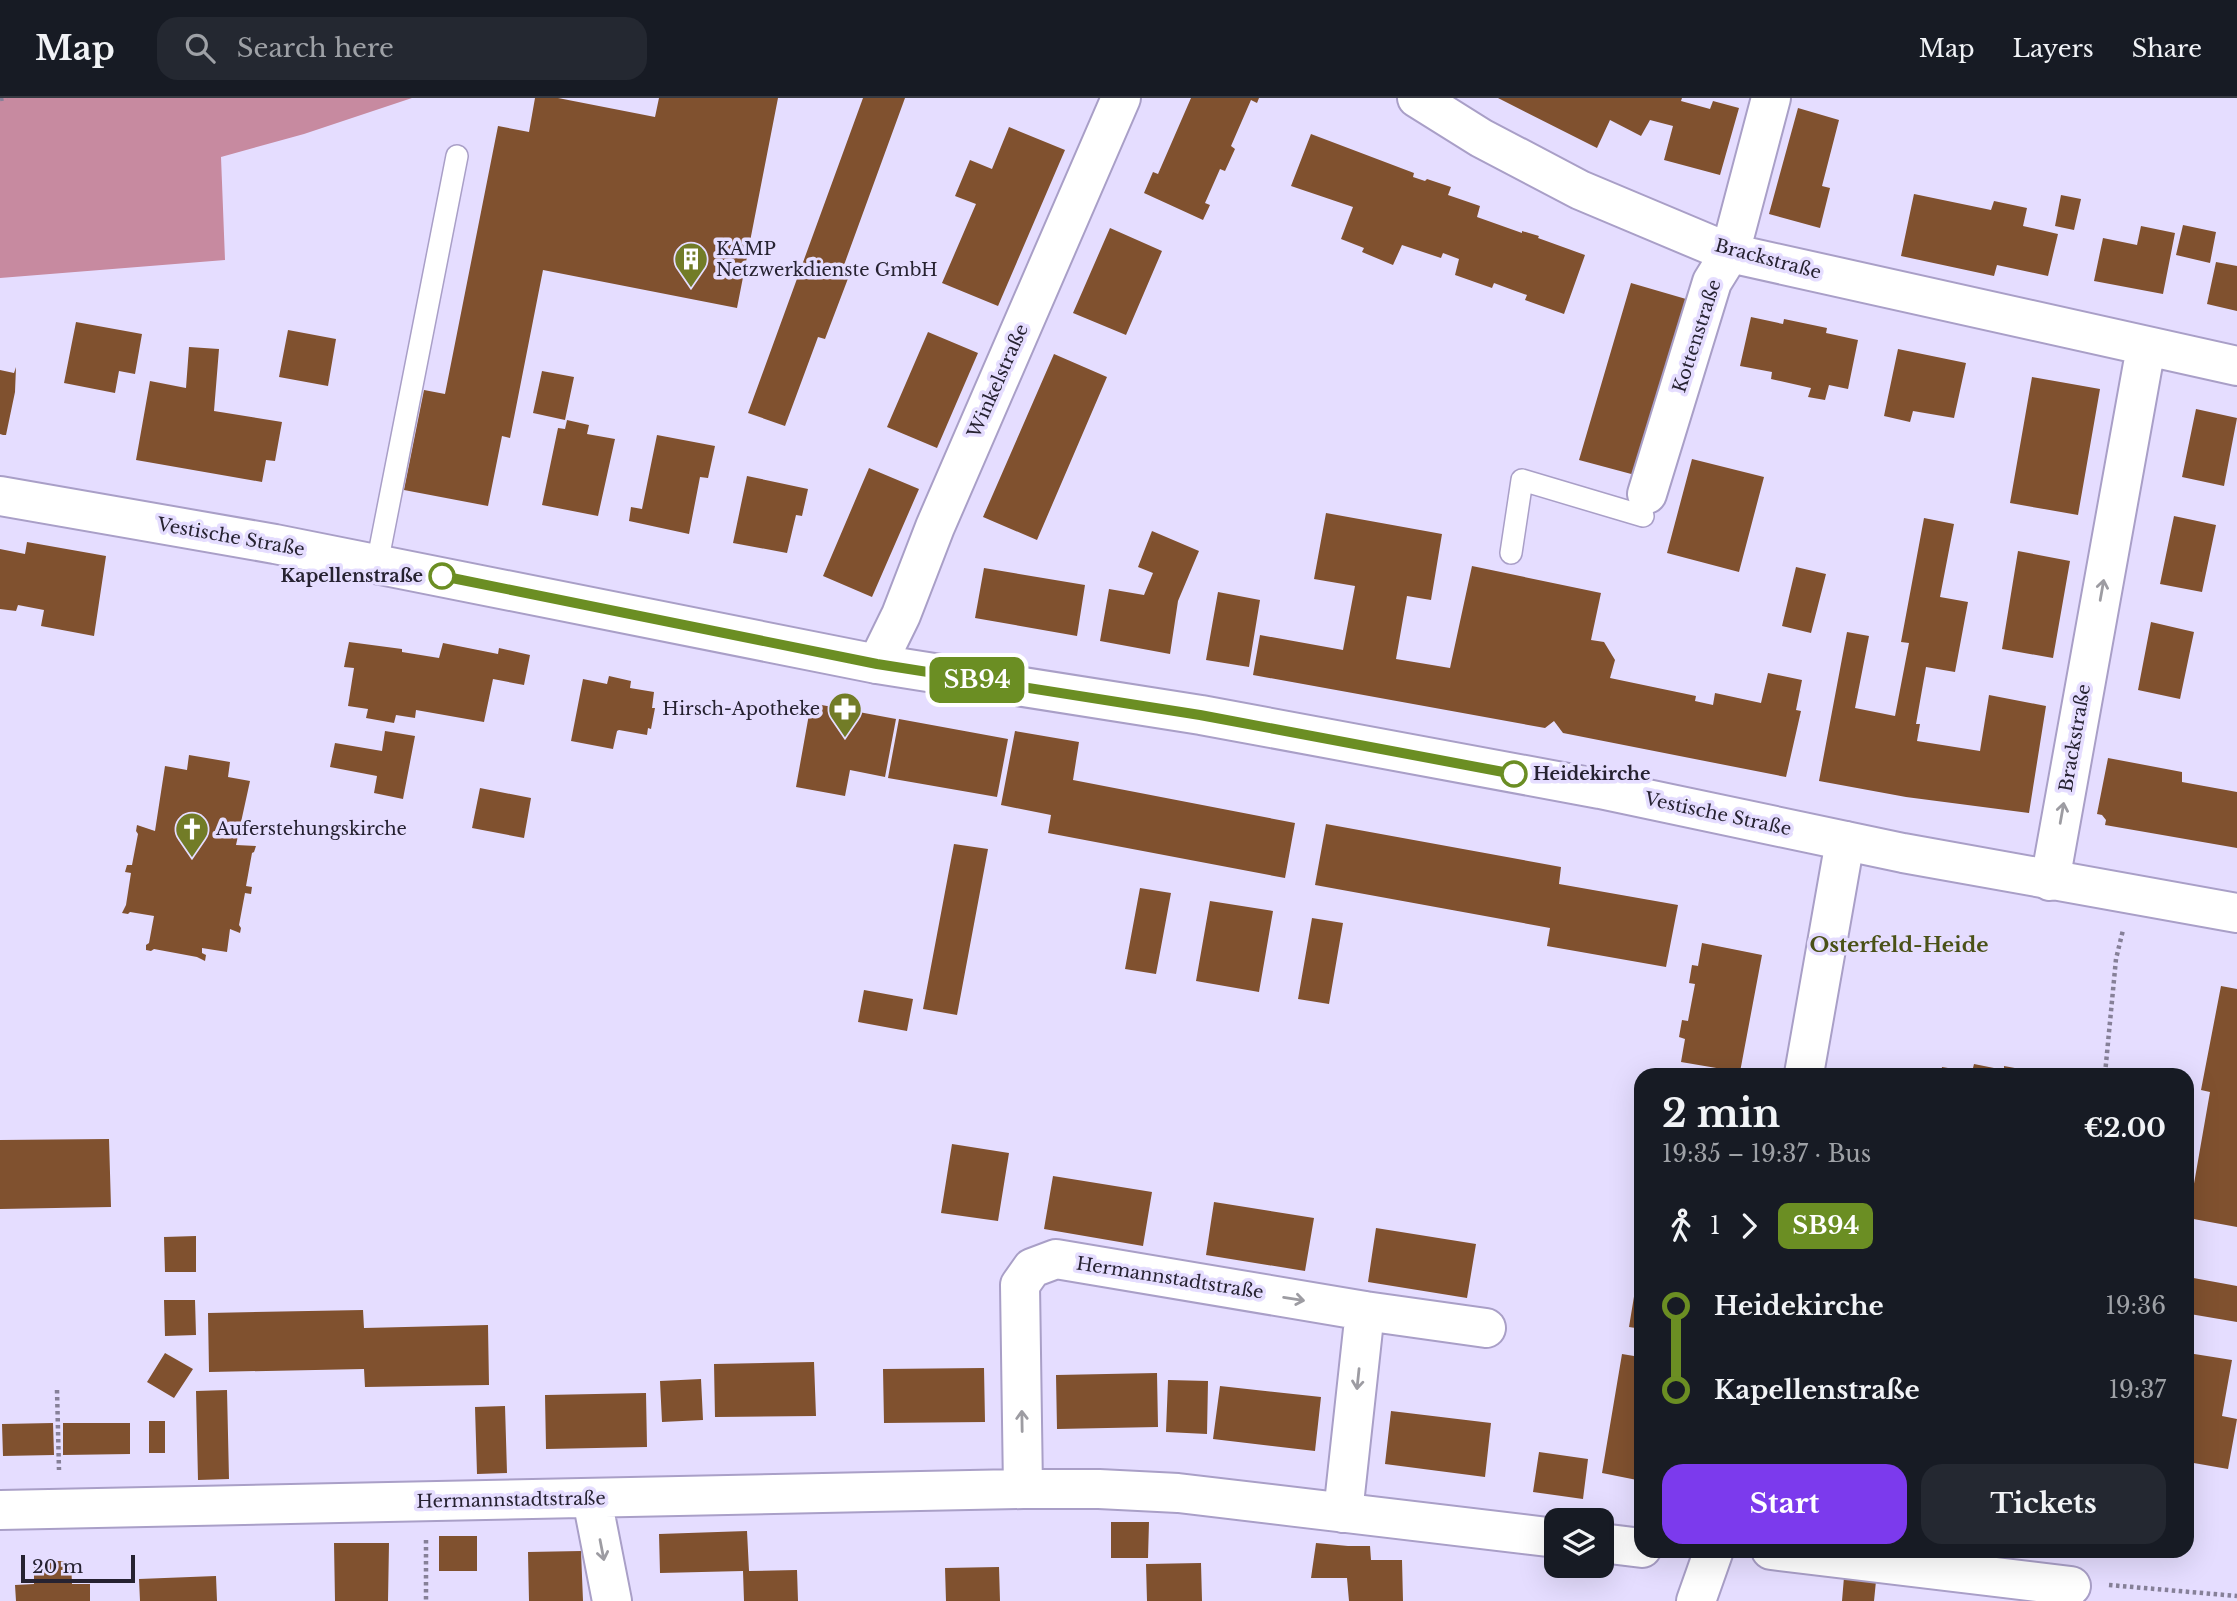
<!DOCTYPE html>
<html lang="en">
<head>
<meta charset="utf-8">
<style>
	:root { --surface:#171b24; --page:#242831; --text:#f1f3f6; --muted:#9ea1a6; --line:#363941; --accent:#7c3aed }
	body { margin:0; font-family:"Libre Baskerville",serif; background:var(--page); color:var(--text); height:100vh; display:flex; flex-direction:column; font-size:26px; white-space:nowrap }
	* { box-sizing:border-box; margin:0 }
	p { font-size:23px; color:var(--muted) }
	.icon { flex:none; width:38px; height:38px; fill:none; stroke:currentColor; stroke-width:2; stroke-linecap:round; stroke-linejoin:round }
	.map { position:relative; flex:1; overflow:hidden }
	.drawer { position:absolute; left:1634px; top:970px; width:560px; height:490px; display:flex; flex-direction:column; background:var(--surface); border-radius:21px; box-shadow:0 7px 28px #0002 }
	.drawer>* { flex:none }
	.badge { padding:0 14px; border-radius:10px; font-size:24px; line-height:46px }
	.controls { position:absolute; left:1544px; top:1410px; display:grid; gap:14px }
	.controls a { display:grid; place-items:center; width:70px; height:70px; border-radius:14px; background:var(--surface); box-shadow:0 7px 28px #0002; font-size:35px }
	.scale { position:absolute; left:21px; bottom:18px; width:114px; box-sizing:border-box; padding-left:7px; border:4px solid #262231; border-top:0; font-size:19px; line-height:24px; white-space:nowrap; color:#262231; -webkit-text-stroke:5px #e5ddff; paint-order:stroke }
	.map>.badge { position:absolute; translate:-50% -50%; box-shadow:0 0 0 4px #fff }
	.legs { display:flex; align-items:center; gap:10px; height:77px; padding:0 28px; font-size:23px }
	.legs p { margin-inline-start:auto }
	.head { display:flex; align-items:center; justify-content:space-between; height:119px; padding:0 28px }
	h1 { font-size:38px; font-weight:700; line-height:52px }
	.button { display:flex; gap:14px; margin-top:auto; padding:14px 28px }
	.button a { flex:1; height:80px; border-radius:21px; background:var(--accent); color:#fff; font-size:28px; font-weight:700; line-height:80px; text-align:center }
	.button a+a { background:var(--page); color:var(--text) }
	ul { padding:0 28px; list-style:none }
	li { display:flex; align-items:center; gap:24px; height:84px; font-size:26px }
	li i { display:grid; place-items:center; width:10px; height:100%; margin:0 9px; background:currentColor }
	li i::after { content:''; width:18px; height:18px; margin:-9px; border:5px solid; border-radius:50%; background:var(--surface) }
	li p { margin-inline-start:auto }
	li:first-child i { background:linear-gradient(#0000 50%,currentColor 0) }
	li:last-child i { background:linear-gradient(currentColor 50%,#0000 0) }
	header { display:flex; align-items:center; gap:42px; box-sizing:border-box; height:98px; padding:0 35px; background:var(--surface); border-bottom:2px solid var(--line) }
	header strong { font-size:33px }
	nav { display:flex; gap:38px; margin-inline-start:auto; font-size:24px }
	.search { width:490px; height:63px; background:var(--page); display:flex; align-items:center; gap:18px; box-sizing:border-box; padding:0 24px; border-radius:21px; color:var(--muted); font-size:26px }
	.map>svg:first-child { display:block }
	.forest { fill:#c78aa0 }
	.building { fill:#80512f }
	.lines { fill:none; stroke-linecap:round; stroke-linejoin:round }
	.service-casing { stroke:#a99fc7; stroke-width:24 }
	.minor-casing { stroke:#a99fc7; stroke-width:42 }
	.tertiary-casing { stroke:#a99fc7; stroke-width:42 }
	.path { stroke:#868098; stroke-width:4.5; stroke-dasharray:3.5 3.5; stroke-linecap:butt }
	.service { stroke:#fff; stroke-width:21 }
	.minor { stroke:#fff; stroke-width:38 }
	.tertiary { stroke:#fff; stroke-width:38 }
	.oneway { stroke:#9d9ca2 }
	.line-1-casing { stroke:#fff; stroke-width:16 }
	.line-1 { stroke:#6b8e23; stroke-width:10 }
	.stop-1-dot { fill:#fff; stroke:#6b8e23; stroke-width:3.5 }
	.labels { text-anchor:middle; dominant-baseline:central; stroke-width:7; stroke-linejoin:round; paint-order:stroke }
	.poi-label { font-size:18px; fill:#262231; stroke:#e5ddff; text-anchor:start }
	.street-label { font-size:18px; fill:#262231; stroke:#e5ddff }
	.stop-label { font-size:18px; font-weight:bold; fill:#262231; stroke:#e5ddff; text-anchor:end }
	.quarter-label { font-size:21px; font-weight:bold; fill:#4a5117; stroke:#e5ddff }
</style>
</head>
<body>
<header>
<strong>Map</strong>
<div class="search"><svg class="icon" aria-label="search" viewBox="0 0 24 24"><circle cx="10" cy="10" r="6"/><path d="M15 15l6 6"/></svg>Search here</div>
<nav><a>Map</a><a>Layers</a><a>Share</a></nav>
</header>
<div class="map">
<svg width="2237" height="1503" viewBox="0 0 2237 1503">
	<rect width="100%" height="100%" fill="#e5ddff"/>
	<path class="forest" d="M 0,0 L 412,0 L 304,36 L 221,59 L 225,162 L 0,180 Z"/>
	<path class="building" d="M 535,0 L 558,0 L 655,19 L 659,0 L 778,0 L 737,210 L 543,172 L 510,340 L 502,338 L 488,408 L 404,392 L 424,292 L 445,296 L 498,28 L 529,34 Z
		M 863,0 L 905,0 L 844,167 L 852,170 L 825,241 L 818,239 L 785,328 L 748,315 Z
		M 1191,0 L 1259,0 L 1257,5 L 1251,2 L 1231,48 L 1235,51 L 1225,73 L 1220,71 L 1205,105 L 1210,107 L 1203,122 L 1144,95 L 1153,74 L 1158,76 Z
		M 1498,0 L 1682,0 L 1681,3 L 1710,11 L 1713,3 L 1739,10 L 1720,77 L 1664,62 L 1673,28 L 1650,22 L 1641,38 L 1610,22 L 1597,50 Z
		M 1798,10 L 1839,22 L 1822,88 L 1830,90 L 1820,130 L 1769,116 Z
		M 1009,29 L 1065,52 L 998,208 L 942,185 L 976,106 L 955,98 L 970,62 L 992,71 Z
		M 1311,36 L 1414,75 L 1413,79 L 1425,83 L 1427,81 L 1451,89 L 1448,97 L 1480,108 L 1477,119 L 1522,135 L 1522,133 L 1539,138 L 1538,140 L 1585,157 L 1564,216 L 1525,202 L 1527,197 L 1510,191 L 1494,185 L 1492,190 L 1455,177 L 1459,161 L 1443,155 L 1441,160 L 1402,147 L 1393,167 L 1362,154 L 1364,150 L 1341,141 L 1353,109 L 1291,88 Z
		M 1914,96 L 1991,112 L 1994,103 L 2027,110 L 2023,128 L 2058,136 L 2048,178 L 1997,167 L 1994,178 L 1901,158 Z
		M 2061,97 L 2081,101 L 2074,132 L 2055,128 Z
		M 2183,127 L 2216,134 L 2210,165 L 2176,157 Z
		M 2141,128 L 2175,135 L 2163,196 L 2094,183 L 2103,140 L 2137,147 Z
		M 1110,130 L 1162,153 L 1126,237 L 1073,215 Z
		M 2216,164 L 2237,168 L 2237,213 L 2207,206 Z
		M 1631,185 L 1686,201 L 1635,377 L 1579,362 Z
		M 1751,219 L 1783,226 L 1784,221 L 1827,230 L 1826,235 L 1858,242 L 1848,291 L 1829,287 L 1825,302 L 1808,299 L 1811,290 L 1771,281 L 1772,274 L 1740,268 Z
		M 76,224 L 142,236 L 135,276 L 119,273 L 115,295 L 64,285 Z
		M 288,232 L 336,241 L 328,288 L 279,279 Z
		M 928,234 L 978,255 L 937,350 L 887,329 Z
		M 189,249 L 219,251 L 214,313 L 282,324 L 275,363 L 266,362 L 262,384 L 136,362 L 150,283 L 186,290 Z
		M 1898,251 L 1966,265 L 1954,320 L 1913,313 L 1910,324 L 1884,318 Z
		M 1054,256 L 1107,279 L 1037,442 L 983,419 Z
		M 16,269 L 15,294 L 6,337 L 3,337 L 0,336 L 0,272 L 14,275 Z
		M 542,273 L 574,279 L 565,322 L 533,315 Z
		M 2032,279 L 2100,291 L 2078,417 L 2010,405 Z
		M 2196,311 L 2237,320 L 2224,388 L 2182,379 Z
		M 567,322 L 589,327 L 587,336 L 615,341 L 598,418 L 542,407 L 558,330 L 565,331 Z
		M 657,337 L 715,348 L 708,380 L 700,379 L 689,436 L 629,423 L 631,409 L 642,411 Z
		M 1692,361 L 1764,379 L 1739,474 L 1667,455 Z
		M 869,370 L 919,391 L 872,499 L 823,478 Z
		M 747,378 L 808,391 L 802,418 L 796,417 L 787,455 L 733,445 Z
		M 1326,415 L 1442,436 L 1431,502 L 1407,498 L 1396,561 L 1450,570 L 1472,468 L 1601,495 L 1591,542 L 1604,544 L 1615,562 L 1610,580 L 1696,598 L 1695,603 L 1713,607 L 1715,595 L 1761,605 L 1768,575 L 1802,582 L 1796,612 L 1801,613 L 1786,679 L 1563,635 L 1554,623 L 1545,630 L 1253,577 L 1260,537 L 1343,552 L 1355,488 L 1314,481 Z
		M 2174,418 L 2216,427 L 2202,494 L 2160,486 Z
		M 1924,420 L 1954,426 L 1940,499 L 1968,504 L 1955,574 L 1926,569 L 1916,626 L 1920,626 L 1917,643 L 1980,653 L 1989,597 L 2046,608 L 2029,715 L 1906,699 L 1819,683 L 1847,534 L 1869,538 L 1855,610 L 1895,618 L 1909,545 L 1901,544 Z
		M 1152,433 L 1199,453 L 1178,503 L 1170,556 L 1100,543 L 1109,491 L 1144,497 L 1153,475 L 1138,469 Z
		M 27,444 L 106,458 L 94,538 L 41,528 L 44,512 L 18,507 L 16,513 L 0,511 L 0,451 L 25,456 Z
		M 2018,453 L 2070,463 L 2053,560 L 2002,551 Z
		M 1796,469 L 1826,476 L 1811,535 L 1782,528 Z
		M 984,470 L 1085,487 L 1077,538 L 975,520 Z
		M 1218,494 L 1260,502 L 1249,569 L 1206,562 Z
		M 2151,524 L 2194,534 L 2180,601 L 2138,592 Z
		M 349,544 L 402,551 L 402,554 L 439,560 L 443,545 L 498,556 L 499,550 L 530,557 L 524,587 L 493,581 L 484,624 L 416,612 L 415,620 L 396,617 L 394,625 L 366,620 L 368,611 L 348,608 L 354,570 L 344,569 Z
		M 609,578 L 631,583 L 630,590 L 654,594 L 652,610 L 655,610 L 651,631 L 648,630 L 647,637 L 619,632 L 617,633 L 613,651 L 571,643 L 583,581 L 607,586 Z
		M 811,605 L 896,621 L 885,679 L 850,672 L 845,698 L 796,689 Z
		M 899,621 L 1008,641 L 997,699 L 888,680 Z
		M 385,633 L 415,638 L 403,701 L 374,695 L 377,678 L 330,669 L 335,645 L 382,653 Z
		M 1015,633 L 1079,644 L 1073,682 L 1295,725 L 1285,780 L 1048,735 L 1051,717 L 1001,707 Z
		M 189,657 L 230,664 L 228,679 L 250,683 L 236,747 L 256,748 L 254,754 L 252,755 L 246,788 L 252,789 L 251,796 L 245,795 L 239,827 L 241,830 L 240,835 L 230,831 L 227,854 L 202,850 L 202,855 L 206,857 L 205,863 L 197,859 L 154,851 L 151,853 L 146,852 L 146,847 L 149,845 L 154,818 L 130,814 L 128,816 L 122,815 L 126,807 L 131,775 L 125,774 L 127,767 L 132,767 L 138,736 L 136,733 L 137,727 L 155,733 L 165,668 L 187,672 Z
		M 2108,660 L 2182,674 L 2182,684 L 2237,694 L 2237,750 L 2105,727 L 2106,722 L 2102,717 L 2097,716 Z
		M 480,690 L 531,700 L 524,740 L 472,730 Z
		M 1326,726 L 1561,769 L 1559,786 L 1678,807 L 1666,869 L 1547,848 L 1550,830 L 1315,787 Z
		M 954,746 L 988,751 L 957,917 L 923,911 Z
		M 1140,790 L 1171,795 L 1156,876 L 1125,871 Z
		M 1210,803 L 1273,813 L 1259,894 L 1196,883 Z
		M 1312,820 L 1343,825 L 1329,906 L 1298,901 Z
		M 1702,845 L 1762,857 L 1740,974 L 1681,964 L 1685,941 L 1679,939 L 1682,922 L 1688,923 L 1695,886 L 1689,885 L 1692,867 L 1698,868 Z
		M 2221,888 L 2237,891 L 2237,1129 L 2188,1120 L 2210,994 L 2201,992 Z
		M 864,892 L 913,901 L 907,933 L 858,924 Z
		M 1974,966 L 2004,972 L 2004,968 L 2031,973 L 2030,976 L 1941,976 L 1942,969 L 1972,974 Z
		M 109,1041 L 111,1109 L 0,1111 L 0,1042 Z
		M 952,1046 L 1009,1055 L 998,1123 L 941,1115 Z
		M 1053,1078 L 1152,1094 L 1143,1148 L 1044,1131 Z
		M 1640,1096 L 1642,1096 L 1642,1124 L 1636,1123 Z
		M 1214,1104 L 1314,1120 L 1305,1173 L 1206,1157 Z
		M 1376,1130 L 1476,1146 L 1467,1200 L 1368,1184 Z
		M 196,1138 L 196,1174 L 165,1174 L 164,1139 Z
		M 1640,1162 L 1642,1162 L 1642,1231 L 1629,1229 Z
		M 2188,1179 L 2237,1188 L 2237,1224 L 2190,1216 L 2193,1199 L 2188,1197 Z
		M 164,1202 L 195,1202 L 196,1237 L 165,1238 Z
		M 363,1212 L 364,1230 L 488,1227 L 489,1287 L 365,1289 L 364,1271 L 209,1274 L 208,1215 Z
		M 165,1255 L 193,1271 L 174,1300 L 147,1284 Z
		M 2188,1255 L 2232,1262 L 2222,1318 L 2237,1321 L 2228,1371 L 2188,1364 Z
		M 1622,1256 L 1640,1259 L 1636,1280 L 1642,1281 L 1642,1383 L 1602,1375 Z
		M 814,1264 L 816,1318 L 715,1319 L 714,1266 Z
		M 984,1270 L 985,1324 L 884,1325 L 883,1271 Z
		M 1157,1275 L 1158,1329 L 1057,1331 L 1056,1277 Z
		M 701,1281 L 703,1322 L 662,1324 L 660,1283 Z
		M 1168,1282 L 1208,1283 L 1207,1336 L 1166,1334 Z
		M 1220,1288 L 1321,1299 L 1315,1353 L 1213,1341 Z
		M 227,1292 L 229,1381 L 198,1382 L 196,1293 Z
		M 646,1295 L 647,1349 L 546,1351 L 545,1297 Z
		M 505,1308 L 507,1375 L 477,1376 L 475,1309 Z
		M 1391,1313 L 1491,1325 L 1485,1379 L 1385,1366 Z
		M 149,1323 L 165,1323 L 165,1355 L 149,1355 Z
		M 53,1325 L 54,1357 L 3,1358 L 2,1326 Z
		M 63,1325 L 130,1325 L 130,1356 L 63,1357 Z
		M 1539,1354 L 1588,1361 L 1583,1401 L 1533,1394 Z
		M 1111,1424 L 1149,1424 L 1148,1460 L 1111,1460 Z
		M 747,1433 L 749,1473 L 797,1472 L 798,1503 L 744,1503 L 743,1473 L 660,1475 L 659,1436 Z
		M 439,1438 L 477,1438 L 477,1473 L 439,1473 Z
		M 334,1445 L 389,1445 L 388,1503 L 335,1503 Z
		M 1316,1445 L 1348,1448 L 1370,1448 L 1371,1462 L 1402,1462 L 1403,1503 L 1349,1503 L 1347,1480 L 1311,1480 Z
		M 581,1453 L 583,1503 L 529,1503 L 528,1454 Z
		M 34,1463 L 71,1463 L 72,1486 L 90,1486 L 90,1503 L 16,1503 L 15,1487 L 34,1486 Z
		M 1201,1465 L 1202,1503 L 1147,1503 L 1146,1466 Z
		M 999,1469 L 1000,1503 L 946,1503 L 945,1470 Z
		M 216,1478 L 217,1503 L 140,1503 L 139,1481 Z
		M 1844,1479 L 1876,1483 L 1874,1503 L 1842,1503 Z"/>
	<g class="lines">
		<g class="service-casing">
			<path id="service" d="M 1511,455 L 1522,382 L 1643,418
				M 377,466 L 457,58"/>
		</g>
		<g class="minor-casing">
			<path id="minor" d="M 1417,0 L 1481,40 L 1580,92 L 1730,155 L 2237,268
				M 1647,396 L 1712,184 L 1730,155 L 1771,0
				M 877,566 L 901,517 L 935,429 L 1121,0
				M 2050,783 L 2146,249
				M 1804,976 L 1845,743
				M 1023,1391 L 1020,1187 L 1032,1170 L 1056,1161 L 1365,1213 L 1486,1230
				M 592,1401 L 612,1503
				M 0,1412 L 1023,1391 L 1099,1391 L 1178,1395 L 1556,1440
				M 1343,1415 L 1365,1213
				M 1601,1445 L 1642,1450
				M 1771,1452 L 2071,1488
				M 1696,1503 L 1714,1452"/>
		</g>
		<g class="tertiary-casing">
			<path id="tertiary" d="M 0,398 L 275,446 L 877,566 L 1201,617 L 1600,691 L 1903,755 L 2237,815"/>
		</g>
		<path class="path" d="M 0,1 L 7,0
			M 2105,976 L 2116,861 L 2123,832
			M 57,1292 L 59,1372
			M 426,1442 L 426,1503
			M 2109,1487 L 2237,1498"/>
		<use href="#service" class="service"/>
		<use href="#minor" class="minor"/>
		<use href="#tertiary" class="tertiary"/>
	</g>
	<defs><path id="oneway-shaft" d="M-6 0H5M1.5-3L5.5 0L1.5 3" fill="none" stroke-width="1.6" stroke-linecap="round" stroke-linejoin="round" transform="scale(1.75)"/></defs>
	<g class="oneway">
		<use href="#oneway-shaft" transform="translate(2102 492) rotate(-80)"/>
		<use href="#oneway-shaft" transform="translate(2062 715) rotate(-80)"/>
		<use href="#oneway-shaft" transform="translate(1294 1201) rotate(9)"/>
		<use href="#oneway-shaft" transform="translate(1358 1281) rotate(96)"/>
		<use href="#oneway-shaft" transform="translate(1022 1323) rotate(-91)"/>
		<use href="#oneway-shaft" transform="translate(602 1452) rotate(79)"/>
	</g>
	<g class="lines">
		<g class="line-1-casing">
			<path id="line-1" d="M 442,478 L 877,566 L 1200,617 L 1514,676"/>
		</g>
		<use href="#line-1" class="line-1"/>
	</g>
	<defs>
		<g id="building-pin" transform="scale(1.75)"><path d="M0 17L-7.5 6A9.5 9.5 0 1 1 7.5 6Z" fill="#727c27" stroke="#e5ddff"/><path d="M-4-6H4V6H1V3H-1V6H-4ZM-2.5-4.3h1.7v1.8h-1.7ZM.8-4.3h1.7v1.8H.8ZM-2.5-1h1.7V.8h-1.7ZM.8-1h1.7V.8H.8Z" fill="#fff"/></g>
		<g id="pharmacy-pin" transform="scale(1.75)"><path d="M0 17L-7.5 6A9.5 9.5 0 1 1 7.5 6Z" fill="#727c27" stroke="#e5ddff"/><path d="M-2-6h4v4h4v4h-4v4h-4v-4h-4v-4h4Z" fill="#fff"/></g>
		<g id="church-pin" transform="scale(1.75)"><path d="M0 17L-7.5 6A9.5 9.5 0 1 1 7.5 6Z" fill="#727c27" stroke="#e5ddff"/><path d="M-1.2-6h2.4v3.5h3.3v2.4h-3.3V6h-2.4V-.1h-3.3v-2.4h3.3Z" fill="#fff"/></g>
	</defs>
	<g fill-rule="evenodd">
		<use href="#building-pin" x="691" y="161"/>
		<use href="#pharmacy-pin" x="845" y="611"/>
		<use href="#church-pin" x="192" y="731"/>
	</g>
	<g class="stop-1-dot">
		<circle cx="442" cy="478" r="12"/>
		<circle cx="1514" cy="676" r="12"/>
	</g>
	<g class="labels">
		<g class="poi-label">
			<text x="716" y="151">KAMP<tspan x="716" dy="21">Netzwerkdienste GmbH</tspan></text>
			<text x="820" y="611" text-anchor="end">Hirsch-Apotheke</text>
			<text x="216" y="731">Auferstehungskirche</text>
		</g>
		<g class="street-label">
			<text transform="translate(1768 161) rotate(15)">Brackstraße</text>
			<text transform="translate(1697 238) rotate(-72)">Kottenstraße</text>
			<text transform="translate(998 283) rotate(-66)">Winkelstraße</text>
			<text transform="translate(231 439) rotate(10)">Vestische Straße</text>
			<text transform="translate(2075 640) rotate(-80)">Brackstraße</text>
			<text transform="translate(1718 716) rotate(12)">Vestische Straße</text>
			<text transform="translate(1170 1180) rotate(9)">Hermannstadtstraße</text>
			<text transform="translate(511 1402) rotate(-1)">Hermannstadtstraße</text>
		</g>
		<g class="stop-label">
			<text x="423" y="478">Kapellenstraße</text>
			<text x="1533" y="676" text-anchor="start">Heidekirche</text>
		</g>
		<g class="quarter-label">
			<text x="1899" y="847">Osterfeld-Heide</text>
		</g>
	</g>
</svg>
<div class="controls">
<a><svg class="icon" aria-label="layers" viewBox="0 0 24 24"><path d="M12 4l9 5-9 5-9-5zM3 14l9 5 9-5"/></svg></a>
</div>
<div class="scale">20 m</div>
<b class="badge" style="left:977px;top:582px;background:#6b8e23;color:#fff">SB94</b>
<section class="drawer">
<div class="head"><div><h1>2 min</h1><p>19:35 – 19:37 · Bus</p></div><b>€2.00</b></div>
<div class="legs"><svg class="icon" aria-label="walk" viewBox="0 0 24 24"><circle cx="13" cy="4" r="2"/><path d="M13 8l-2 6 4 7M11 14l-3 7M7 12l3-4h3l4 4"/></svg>1<svg class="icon" aria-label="forward" viewBox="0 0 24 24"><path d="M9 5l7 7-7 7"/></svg><b class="badge" style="background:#6b8e23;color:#fff">SB94</b></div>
<ul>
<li><i style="color:#6b8e23"></i><b>Heidekirche</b><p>19:36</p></li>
<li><i style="color:#6b8e23"></i><b>Kapellenstraße</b><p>19:37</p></li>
</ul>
<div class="button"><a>Start</a><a>Tickets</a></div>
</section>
</div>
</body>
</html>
